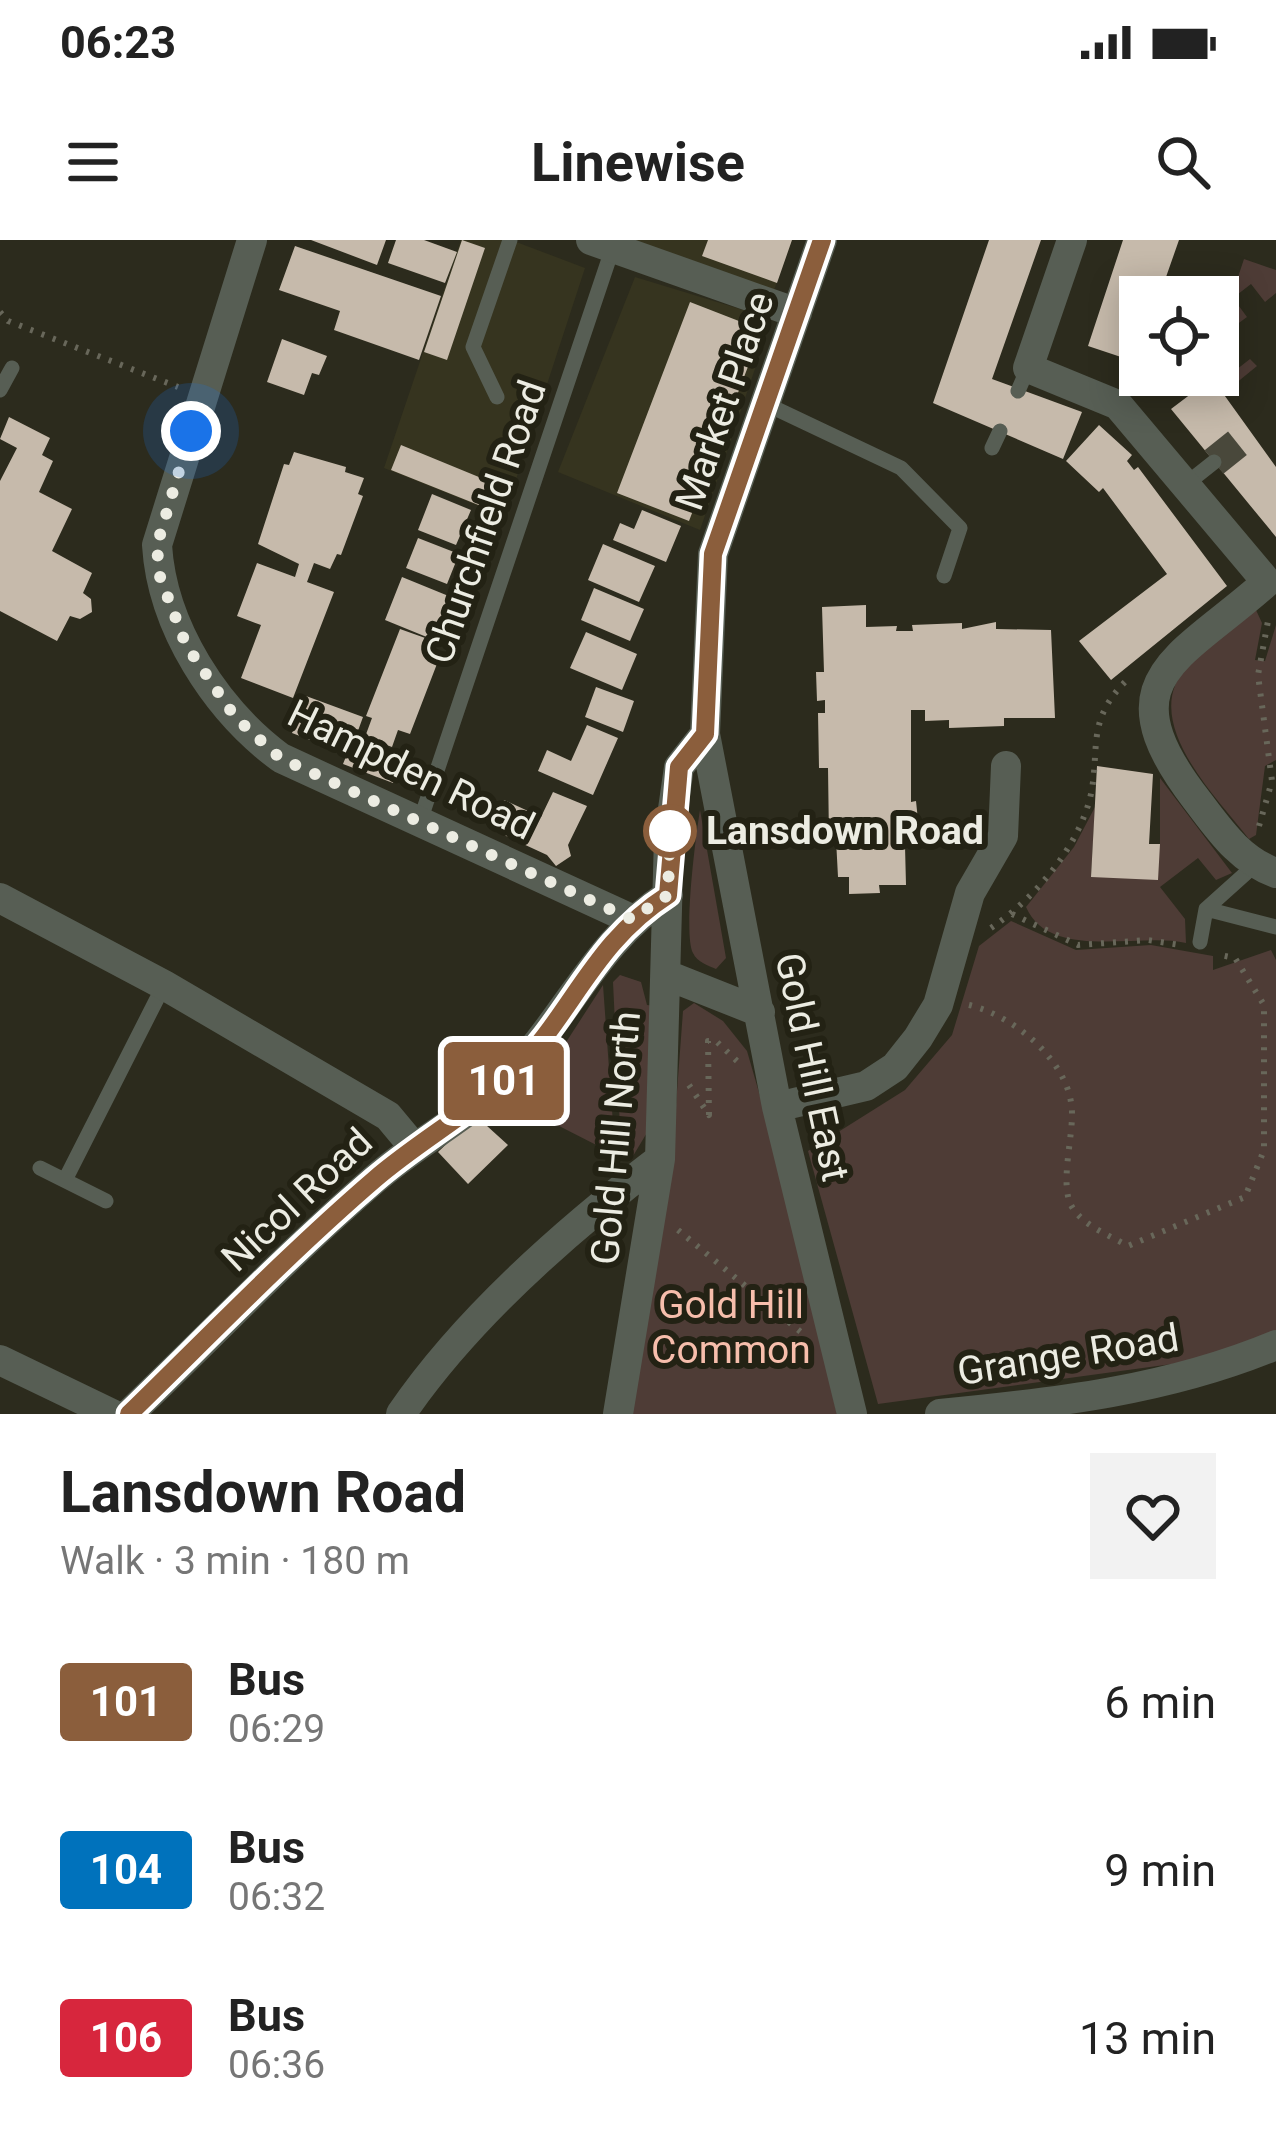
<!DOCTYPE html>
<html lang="en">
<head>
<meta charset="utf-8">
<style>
	:root { --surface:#fff; --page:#f2f2f2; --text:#222; --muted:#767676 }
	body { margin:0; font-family:Roboto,sans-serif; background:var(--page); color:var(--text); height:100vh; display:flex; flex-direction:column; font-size:45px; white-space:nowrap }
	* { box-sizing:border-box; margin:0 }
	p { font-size:39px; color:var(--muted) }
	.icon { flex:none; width:66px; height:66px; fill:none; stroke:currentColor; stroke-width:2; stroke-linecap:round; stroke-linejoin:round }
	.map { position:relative; height:1174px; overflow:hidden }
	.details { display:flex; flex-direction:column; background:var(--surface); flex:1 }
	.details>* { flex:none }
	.badge { padding:0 24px; border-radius:9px; font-size:42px; line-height:78px }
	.fabs { position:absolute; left:1119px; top:36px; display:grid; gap:24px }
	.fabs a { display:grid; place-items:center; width:120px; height:120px; border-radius:0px; background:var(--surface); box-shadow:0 6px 30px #0003; font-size:60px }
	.you { position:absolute; width:60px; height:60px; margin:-30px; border:9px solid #fff; border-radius:50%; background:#1a73e8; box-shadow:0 0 0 18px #1a73e833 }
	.map>.badge { position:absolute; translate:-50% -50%; box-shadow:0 0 0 6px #fff }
	.round { display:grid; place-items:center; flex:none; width:126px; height:126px; border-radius:0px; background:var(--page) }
	.overview { display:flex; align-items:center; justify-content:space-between; height:204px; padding:0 60px }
	h1 { font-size:57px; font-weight:700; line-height:90px }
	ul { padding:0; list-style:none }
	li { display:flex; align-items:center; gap:36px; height:168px; padding:0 60px }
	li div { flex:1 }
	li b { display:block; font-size:45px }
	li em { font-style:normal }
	li .badge { min-width:132px; font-weight:700; text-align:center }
	.status { display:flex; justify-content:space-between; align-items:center; height:84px; padding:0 60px; background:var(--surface); direction:ltr }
	.status svg { height:33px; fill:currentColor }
	header { display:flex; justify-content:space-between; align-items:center; height:156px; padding:0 60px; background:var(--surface); font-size:54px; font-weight:700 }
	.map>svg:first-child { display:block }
	.built { fill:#36341f }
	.green { fill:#4e3c36 }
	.building { fill:#c6baab }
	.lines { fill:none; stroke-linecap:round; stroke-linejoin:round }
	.street-tunnel { stroke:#49483b; stroke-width:30; stroke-dasharray:30 15; stroke-linecap:butt }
	.path { stroke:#68675a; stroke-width:6; stroke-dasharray:3 9; stroke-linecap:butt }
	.lane { stroke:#575e54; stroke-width:15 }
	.street { stroke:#575e54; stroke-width:30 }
	.line-casing { stroke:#fff; stroke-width:27 }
	.line { stroke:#8b5e3c; stroke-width:18 }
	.walk { stroke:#ecece2; stroke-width:12; stroke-dasharray:0 21.6 }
	.stop-dot { fill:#fff; stroke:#8b5e3c; stroke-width:6 }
	.labels { text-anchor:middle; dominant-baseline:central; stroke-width:12; stroke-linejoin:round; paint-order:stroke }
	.street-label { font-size:39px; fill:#ecece2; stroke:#232214 }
	.stop-label { font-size:39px; font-weight:bold; fill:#ecece2; stroke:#232214; text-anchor:start }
	.park-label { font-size:39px; fill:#f7beac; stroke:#232214 }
</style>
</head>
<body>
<div class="status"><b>06:23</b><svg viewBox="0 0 49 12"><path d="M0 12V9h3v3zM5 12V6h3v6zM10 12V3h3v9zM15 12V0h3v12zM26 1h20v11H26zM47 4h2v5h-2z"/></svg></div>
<header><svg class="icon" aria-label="menu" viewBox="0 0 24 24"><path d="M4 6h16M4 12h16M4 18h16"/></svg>Linewise<svg class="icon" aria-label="search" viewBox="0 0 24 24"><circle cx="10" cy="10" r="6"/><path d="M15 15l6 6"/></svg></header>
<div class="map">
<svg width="1276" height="1174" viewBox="0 0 1276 1174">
	<rect width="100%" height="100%" fill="#2c2b1d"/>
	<path class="built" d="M 461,0 L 511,0 L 585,28 L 504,276 L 384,228 Z
		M 633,0 L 792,0 L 773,53 Z
		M 635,37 L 763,76 L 758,120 L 700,290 L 558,232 Z"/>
	<path class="green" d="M 1244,19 L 1276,30 L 1276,53 L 1265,62 L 1251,44 L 1233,58 L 1247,77 L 1228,91 L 1236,101 L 1218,116 L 1232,133 L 1250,119 L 1257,126 L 1224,153 L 1212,138 L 1202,145 L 1205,135 L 1218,135 L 1218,97 Z
		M 1256,370 L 1262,383 L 1255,420 L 1265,421 L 1276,385 L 1276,520 L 1265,526 L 1256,595 L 1249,599 C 1215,555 1135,478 1190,423 C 1210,403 1235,387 1256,370 Z
		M 1160,538 L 1232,633 L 1216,640 L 1198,618 L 1160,647 L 1185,679 L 1186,703 C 1140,692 1050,722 1026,667 L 1074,607 L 1095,567 L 1091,636 L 1160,604 Z
		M 700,570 L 726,718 L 716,729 C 709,726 697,722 693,713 C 683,694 696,594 700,570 Z
		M 1011,681 L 1076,710 L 1151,705 L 1213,716 L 1213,730 L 1271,710 L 1276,720 L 1276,1094 L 1194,1121 L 878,1164 L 808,911 L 905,850 L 952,795 L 979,706 Z
		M 620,735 L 641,742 L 647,765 L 655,766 L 648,891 L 633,916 L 621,909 L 613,742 Z
		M 603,745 L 615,911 L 612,913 L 514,863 L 561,810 Z
		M 694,763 L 723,781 L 747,811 L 782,932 L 837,1174 L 631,1174 L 673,905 L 683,771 Z"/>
	<path class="building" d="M 311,0 L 386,0 L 377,25 Z
		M 396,0 L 424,0 L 457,12 L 445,43 L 388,23 Z
		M 462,0 L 485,8 L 447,120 L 424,112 Z
		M 708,0 L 792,0 L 777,43 L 702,16 Z
		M 989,0 L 1041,0 L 992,139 L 1082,172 L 1063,219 L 933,163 Z
		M 1123,0 L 1179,0 L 1159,57 L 1140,57 L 1140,90 L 1130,120 L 1088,106 Z
		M 295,6 L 441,56 L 419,120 L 334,90 L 340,71 L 279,50 Z
		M 690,62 L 762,90 L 689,281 L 617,253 Z
		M 282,99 L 327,116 L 319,135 L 312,133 L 304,155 L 267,142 Z
		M 1212,138 L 1276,227 L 1276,297 L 1171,169 Z
		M 9,177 L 50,198 L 42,215 L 53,221 L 39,252 L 72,269 L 52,311 L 92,333 L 83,353 L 91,359 L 92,372 L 80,379 L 70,376 L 57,401 L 0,371 L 0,241 L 17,208 L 0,199 Z
		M 1099,185 L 1132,215 L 1127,221 L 1134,230 L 1138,227 L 1227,346 L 1111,440 L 1079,401 L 1167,334 L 1103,248 L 1099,252 L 1066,221 Z
		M 401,205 L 491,242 L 481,266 L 391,230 Z
		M 294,212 L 346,227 L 345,232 L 364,238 L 358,254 L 363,256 L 341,315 L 337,314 L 330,329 L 314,323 L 307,342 L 334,352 L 293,458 L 241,438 L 261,385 L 237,376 L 257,323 L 295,337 L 299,324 L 258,304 L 284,224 L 289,225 Z
		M 432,254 L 471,270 L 456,305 L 418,290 Z
		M 642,270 L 681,286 L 666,322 L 613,300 L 620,283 L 634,289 Z
		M 418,298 L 459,314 L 447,344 L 406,328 Z
		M 603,304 L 655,326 L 639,362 L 588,340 Z
		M 402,337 L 451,357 L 434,400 L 385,380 Z
		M 594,348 L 644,369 L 630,401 L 581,380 Z
		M 866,365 L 866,387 L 897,386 L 896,391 L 913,391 L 912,385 L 962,383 L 962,389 L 996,382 L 996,389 L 1051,390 L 1055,478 L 1004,478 L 1004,486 L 949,488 L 949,480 L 925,481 L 925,470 L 911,470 L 911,562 L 916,561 L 919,590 L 911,590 L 911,606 L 905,606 L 906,645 L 879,645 L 880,653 L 849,654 L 849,637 L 838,637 L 836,599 L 829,599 L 828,528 L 819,528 L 818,473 L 825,473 L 825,460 L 817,461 L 816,432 L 824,432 L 822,367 Z
		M 400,389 L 428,399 L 424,410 L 440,416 L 410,494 L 398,490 L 392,507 L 365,497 L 372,478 L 366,476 Z
		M 586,392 L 637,414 L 622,450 L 570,428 Z
		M 596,447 L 634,461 L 623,492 L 585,477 Z
		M 306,456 L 363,477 L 355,499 L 403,516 L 393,543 L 343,524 L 347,514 L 292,493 Z
		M 587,485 L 618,498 L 593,555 L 538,531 L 547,510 L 571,521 Z
		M 1097,526 L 1153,534 L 1149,604 L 1160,604 L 1158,640 L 1091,637 Z
		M 553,552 L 587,566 L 568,605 L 571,616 L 556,626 L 547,615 L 491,589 L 504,560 L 541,577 Z
		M 476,876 L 508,905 L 468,944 L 438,912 Z"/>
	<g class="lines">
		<path class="street-tunnel" d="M 1214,222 L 1249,194"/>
		<path class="path" d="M 0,72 L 8,81 L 178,147
			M 1259,586 L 1272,541 L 1258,435 L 1268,381
			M 1012,674 L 1078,705 L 1148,700 L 1180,705
			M 991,688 C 1035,658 1079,607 1091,554 C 1100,510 1086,480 1126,441
			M 969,765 C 1015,776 1073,824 1072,875 C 1072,899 1062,938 1069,960 C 1076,983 1109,995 1128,1006 L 1245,957 L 1264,910 L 1264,765 L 1235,718 L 1216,714
			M 689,845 L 709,875 L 708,801 L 716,801 L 738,822
			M 678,990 L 802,1093"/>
		<path class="lane" d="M 0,150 L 12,128
			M 1018,151 L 1028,128
			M 497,157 L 473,107 L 510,0
			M 766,164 L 901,228 L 960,288 L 944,336
			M 992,208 L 1000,191
			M 1185,245 L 1214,222
			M 419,584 L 613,7
			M 1255,625 L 1206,669 L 1276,687
			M 1200,702 L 1206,669
			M 40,928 L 106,961
			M 65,940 L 164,745"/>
		<path class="street" d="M 252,0 L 157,305 C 162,387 216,470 281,518 L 631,679
			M 591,0 L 797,73
			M 822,0 L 713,314 L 705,494 L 777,867 L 852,1174
			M 1072,0 L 1028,128 L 1118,165 L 1267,342 C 1180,420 1103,438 1196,559 C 1219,589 1239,620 1276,633
			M 0,658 L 164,745 L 388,876 L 413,906
			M 669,736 L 760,772
			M 777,867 L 866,846 L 895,827 L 918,798 L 938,765 L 970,653 L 1003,596 L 1006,526
			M 0,1120 L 112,1174
			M 129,1174 C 211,1096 289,1013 375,939 C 416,903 467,877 506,839 C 566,780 595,702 668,655
			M 401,1174 C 467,1077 567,990 660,919
			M 618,1174 L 660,919 L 669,597 L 679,527 L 705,494
			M 940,1174 C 1055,1163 1168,1150 1276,1105"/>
	</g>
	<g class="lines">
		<g class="line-casing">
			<path id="line" d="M 129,1174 C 210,1095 289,1013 375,939 C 419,901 471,873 513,833 C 573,773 593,703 668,655 L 679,527 L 705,494 L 713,314 L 822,0"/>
		</g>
		<use href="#line" class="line"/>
		<path class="walk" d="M 191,191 L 157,305 L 159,334 L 186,405 L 235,477 L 280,518 L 631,679 L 668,655 L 670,591"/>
	</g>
	<circle class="stop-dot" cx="670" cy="591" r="24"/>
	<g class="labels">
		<g class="street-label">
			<text transform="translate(725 161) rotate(-71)">Market Place</text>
			<text transform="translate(486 282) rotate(-71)">Churchfield Road</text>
			<text transform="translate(411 530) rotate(26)">Hampden Road</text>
			<text transform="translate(812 827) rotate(78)">Gold Hill East</text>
			<text transform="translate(616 898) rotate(-85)">Gold Hill North</text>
			<text transform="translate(297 960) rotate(-43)">Nicol Road</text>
			<text transform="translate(1068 1115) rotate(-9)">Grange Road</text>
		</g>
		<g class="stop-label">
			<text x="706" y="591">Lansdown Road</text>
		</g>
		<g class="park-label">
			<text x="731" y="1065">Gold Hill<tspan x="731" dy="45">Common</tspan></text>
		</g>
	</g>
</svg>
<div class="fabs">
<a><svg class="icon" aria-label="locate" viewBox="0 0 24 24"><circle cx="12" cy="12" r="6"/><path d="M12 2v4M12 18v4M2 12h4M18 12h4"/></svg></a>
</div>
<div class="you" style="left:191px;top:191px"></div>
<b class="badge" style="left:504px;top:841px;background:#8b5e3c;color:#fff">101</b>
</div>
<section class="details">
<div class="overview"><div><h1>Lansdown Road</h1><p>Walk · 3 min · 180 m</p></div><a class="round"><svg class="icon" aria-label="heart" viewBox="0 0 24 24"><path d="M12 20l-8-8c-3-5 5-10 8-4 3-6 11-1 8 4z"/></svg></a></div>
<ul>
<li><span class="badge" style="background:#8b5e3c;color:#fff">101</span><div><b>Bus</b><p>06:29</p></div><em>6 min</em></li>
<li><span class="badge" style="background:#0072bc;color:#fff">104</span><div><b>Bus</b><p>06:32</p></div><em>9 min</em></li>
<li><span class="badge" style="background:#d7263d;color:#fff">106</span><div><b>Bus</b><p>06:36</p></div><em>13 min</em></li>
</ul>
</section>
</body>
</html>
